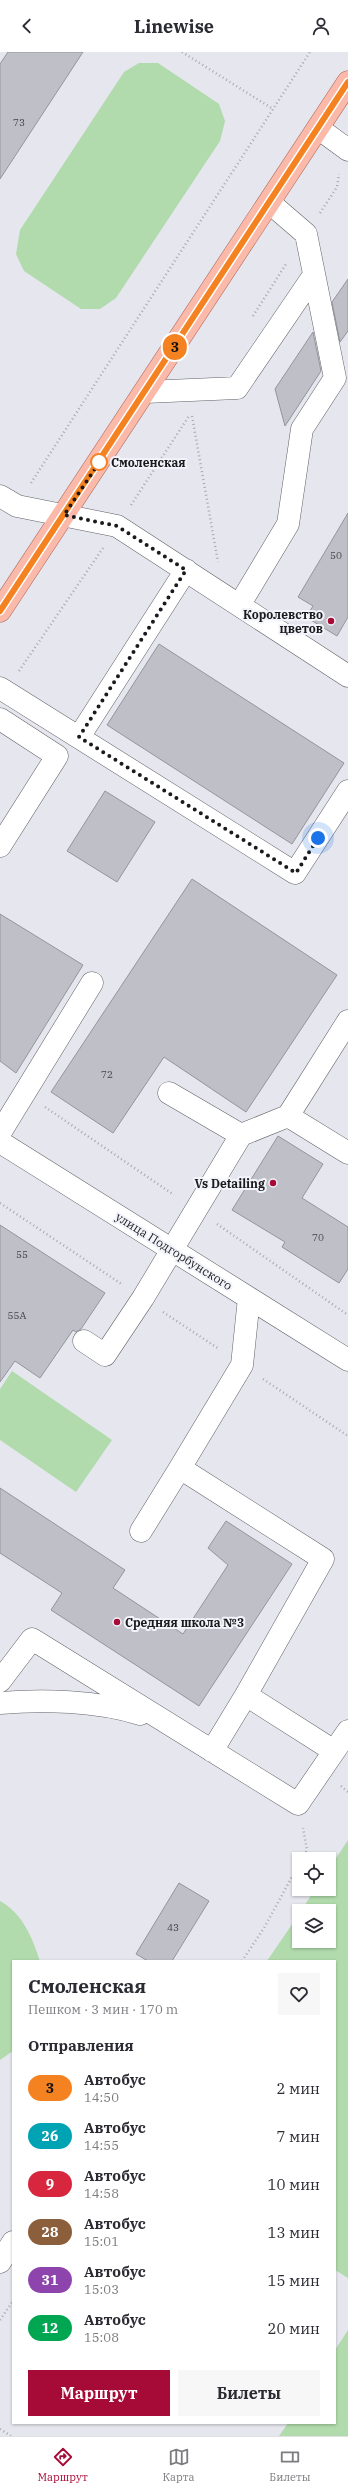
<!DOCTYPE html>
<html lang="ru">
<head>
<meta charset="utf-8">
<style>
	:root { --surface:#fff; --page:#f7f7f7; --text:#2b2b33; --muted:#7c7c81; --line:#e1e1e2; --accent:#a60b38 }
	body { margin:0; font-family:"IBM Plex Serif",serif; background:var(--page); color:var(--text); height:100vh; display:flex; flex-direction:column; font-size:15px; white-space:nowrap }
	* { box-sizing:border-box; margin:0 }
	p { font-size:13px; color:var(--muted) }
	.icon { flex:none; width:22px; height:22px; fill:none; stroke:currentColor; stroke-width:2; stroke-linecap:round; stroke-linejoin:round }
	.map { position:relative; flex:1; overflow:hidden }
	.drawer { position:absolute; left:12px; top:1908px; width:324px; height:464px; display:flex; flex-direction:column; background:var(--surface); border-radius:0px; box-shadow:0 1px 3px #0004 }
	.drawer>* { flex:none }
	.badge { padding:0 8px; border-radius:13px; font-size:14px; line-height:26px }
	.tools { position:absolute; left:292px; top:1800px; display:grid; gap:8px }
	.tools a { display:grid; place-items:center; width:44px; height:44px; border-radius:0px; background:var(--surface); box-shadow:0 1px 3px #0004; font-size:20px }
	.you { position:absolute; width:20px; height:20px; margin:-10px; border:3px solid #fff; border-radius:50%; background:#1a73e8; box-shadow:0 0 0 6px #1a73e833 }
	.map>.badge { position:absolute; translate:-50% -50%; box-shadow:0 0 0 2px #fff }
	h2 { padding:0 16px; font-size:15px; line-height:36px }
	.round { display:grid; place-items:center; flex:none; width:42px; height:42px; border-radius:0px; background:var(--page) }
	.head { display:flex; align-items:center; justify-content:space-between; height:68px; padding:0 16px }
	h1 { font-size:19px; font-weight:700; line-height:30px }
	.primary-button { display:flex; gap:8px; margin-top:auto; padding:8px 16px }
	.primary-button a { flex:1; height:46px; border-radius:0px; background:var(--accent); color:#fff; font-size:16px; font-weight:700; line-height:46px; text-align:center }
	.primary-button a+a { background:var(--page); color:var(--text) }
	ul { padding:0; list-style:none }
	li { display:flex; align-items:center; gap:12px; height:48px; padding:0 16px }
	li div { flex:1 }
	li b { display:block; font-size:15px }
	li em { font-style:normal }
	li .badge { min-width:44px; font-weight:700; text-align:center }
	header { display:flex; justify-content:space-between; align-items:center; height:52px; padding:0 16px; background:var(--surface); font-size:18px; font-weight:700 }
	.menu { display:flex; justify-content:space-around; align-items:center; height:56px; border-top:1px solid var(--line); background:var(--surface); font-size:11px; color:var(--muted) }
	.menu a { display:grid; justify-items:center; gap:2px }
	.menu .current { color:var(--accent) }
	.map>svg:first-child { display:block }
	.green { fill:#b1dbac }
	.building { fill:#bfc0c7; stroke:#94959b }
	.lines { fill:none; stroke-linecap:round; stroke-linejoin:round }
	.minor-casing { stroke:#616168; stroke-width:23 }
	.major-casing { stroke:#aa6353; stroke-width:23 }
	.path { stroke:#a8a8ae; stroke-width:2.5; stroke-dasharray:1 3; stroke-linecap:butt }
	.minor { stroke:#fff; stroke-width:22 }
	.major { stroke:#fbb9a9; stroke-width:22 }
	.line-casing { stroke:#fff; stroke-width:9 }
	.line { stroke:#f58220; stroke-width:6 }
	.walk { stroke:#1a1a1c; stroke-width:4; stroke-dasharray:0 7.2 }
	.stop-dot { fill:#fff; stroke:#f58220; stroke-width:2 }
	.poi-dot { fill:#a60b38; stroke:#f3f4fb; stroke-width:1.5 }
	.labels { text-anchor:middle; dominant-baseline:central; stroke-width:4; stroke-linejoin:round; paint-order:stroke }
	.number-label { font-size:10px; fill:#434447 }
	.stop-label { font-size:12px; font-weight:bold; fill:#1a1a1c; stroke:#f3f4fb; text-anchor:start }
	.poi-label { font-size:12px; font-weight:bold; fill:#1a1a1c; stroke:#f3f4fb; text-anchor:end }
	.street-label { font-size:12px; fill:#1a1a1c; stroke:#f3f4fb }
</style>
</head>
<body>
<header><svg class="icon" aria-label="back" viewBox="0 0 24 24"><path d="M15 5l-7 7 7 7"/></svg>Linewise<svg class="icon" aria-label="person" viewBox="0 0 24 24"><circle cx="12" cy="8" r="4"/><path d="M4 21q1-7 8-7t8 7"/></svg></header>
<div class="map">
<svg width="348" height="2384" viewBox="0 0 348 2384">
	<rect width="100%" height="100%" fill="#e6e6ee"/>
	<path class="green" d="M 139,11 L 158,11 L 219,52 L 225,69 L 220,89 L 116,246 L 100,257 L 81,257 L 24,219 L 16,202 L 20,178 L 124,20 Z
		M 12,1319 L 112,1388 L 76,1440 L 0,1388 L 0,1337 Z
		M 348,1788 L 348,2226 L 335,2218 L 335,1909 L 267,1909 L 299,1862 L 299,1889 L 329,1889 L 329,1859 L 301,1859 L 315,1837 L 329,1837 L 329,1817 Z
		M 0,1849 C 23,1862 32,1885 40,1909 L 13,1909 L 13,1999 L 0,2008 Z
		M 348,2278 L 348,2384 L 279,2384 L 288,2371 L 335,2371 L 335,2298 Z"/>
	<path class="building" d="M 8,0 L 83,0 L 0,127 L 0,12 Z
		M 348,227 L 348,279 L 340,290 L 332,250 Z
		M 313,280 L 321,319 L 285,374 L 275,337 Z
		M 348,461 L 348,565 L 337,584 L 306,565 L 313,554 L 298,545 Z
		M 159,592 L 344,711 L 292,792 L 107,673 Z
		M 105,739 L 155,770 L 117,830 L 67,799 Z
		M 192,827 L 337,923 L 246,1060 L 164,1005 L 113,1081 L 51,1040 Z
		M 0,862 L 83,913 L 16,1021 L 0,1009 Z
		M 278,1084 L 323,1112 L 302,1146 L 348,1175 L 348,1217 L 339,1231 L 282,1195 L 285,1190 L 232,1158 Z
		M 0,1173 L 105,1241 L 81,1277 L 76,1280 L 73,1278 L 40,1326 L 15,1309 L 0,1330 Z
		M 0,1436 L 125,1518 L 113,1536 L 183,1582 L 228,1513 L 208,1496 L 226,1469 L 292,1512 L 199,1654 L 51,1558 L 62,1541 L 0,1501 Z
		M 179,1831 L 209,1849 L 172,1909 L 148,1909 L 136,1902 Z"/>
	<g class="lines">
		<g class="minor-casing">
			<path id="minor" d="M 318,76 L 348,98
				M 145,340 L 237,336 L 314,223
				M 0,444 L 17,454 L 117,474 L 348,624
				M 240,552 L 288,472 L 302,377 L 335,326 L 306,182 L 270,151
				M 0,636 L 295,821 L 348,739
				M 0,667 L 57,704 L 0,794
				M 79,685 L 186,518
				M 169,1041 L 241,1083
				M 288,1064 L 348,1101
				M 0,1081 L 92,931
				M 0,1090 L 348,1308
				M 84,1289 L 105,1303 L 143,1246 L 241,1083 L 288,1064 L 348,969
				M 141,1479 L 180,1416
				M 0,1629 L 32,1587 L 298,1752 L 348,1679
				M 246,1643 L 323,1507 L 180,1416 L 242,1313 L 249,1246
				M 0,1651 C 43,1647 98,1649 140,1662
				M 212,1699 L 246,1643 L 334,1699
				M 0,2210 L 13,2190"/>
		</g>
		<g class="major-casing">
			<path id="major" d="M 0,559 L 348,30"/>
		</g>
		<path class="path" d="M 182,0 L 273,57
			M 320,161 L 337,135 L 339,122
			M 253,264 L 286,212
			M 192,364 L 218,510
			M 31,431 L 310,0
			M 131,453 L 189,364
			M 19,619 L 103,496
			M 45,1055 L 174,1143
			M 0,1151 L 123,1233
			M 217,1172 L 348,1263
			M 163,1260 L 219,1297
			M 263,1327 L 348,1384
			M 341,1734 L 348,1740
			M 302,1807 L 307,1798 L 303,1776
			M 242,1909 L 264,1876 L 299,1812
			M 0,2268 L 13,2249
			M 0,2377 L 11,2384"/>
		<use href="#minor" class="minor"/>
		<use href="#major" class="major"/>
	</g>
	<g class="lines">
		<g class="line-casing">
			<path id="line" d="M 0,559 L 348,30"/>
		</g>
		<use href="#line" class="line"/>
		<path class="walk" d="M 99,410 L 101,408 L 64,463 L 117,474 L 186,518 L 79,685 L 296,821 L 318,786"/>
	</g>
	<circle class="stop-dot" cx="99" cy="410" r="8"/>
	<g class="poi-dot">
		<circle cx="331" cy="569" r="4"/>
		<circle cx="273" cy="1131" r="4"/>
		<circle cx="117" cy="1570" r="4"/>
	</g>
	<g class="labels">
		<g class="number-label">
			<text x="19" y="70">73</text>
			<text x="336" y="503">50</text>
			<text x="107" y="1022">72</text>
			<text x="318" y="1185">70</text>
			<text x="22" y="1202">55</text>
			<text x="17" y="1263">55А</text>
			<text x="173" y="1875">43</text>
		</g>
		<g class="stop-label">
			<text x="111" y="410">Смоленская</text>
		</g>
		<g class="poi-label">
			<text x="323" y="562">Королевство<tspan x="323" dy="14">цветов</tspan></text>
			<text x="265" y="1131">Vs Detailing</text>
			<text x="125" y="1570" text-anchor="start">Средняя школа №3</text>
		</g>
		<g class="street-label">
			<text transform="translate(174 1199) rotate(32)">улица Подгорбунского</text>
		</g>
	</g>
</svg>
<div class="tools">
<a><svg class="icon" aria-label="locate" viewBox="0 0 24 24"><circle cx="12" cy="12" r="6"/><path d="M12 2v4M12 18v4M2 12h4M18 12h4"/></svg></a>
<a><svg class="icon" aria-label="layers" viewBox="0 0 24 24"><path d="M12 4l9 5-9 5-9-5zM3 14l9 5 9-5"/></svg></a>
</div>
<div class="you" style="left:318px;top:786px"></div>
<b class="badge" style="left:175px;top:295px;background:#f58220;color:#111">3</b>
<section class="drawer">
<div class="head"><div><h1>Смоленская</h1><p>Пешком · 3 мин · 170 m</p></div><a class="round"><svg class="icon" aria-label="heart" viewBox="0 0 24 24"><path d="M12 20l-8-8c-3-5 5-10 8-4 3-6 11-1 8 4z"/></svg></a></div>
<h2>Отправления</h2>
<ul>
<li><span class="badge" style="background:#f58220;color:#111">3</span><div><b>Автобус</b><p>14:50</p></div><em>2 мин</em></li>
<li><span class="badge" style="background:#00a3b4;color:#fff">26</span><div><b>Автобус</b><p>14:55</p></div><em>7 мин</em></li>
<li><span class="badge" style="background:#d7263d;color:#fff">9</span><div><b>Автобус</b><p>14:58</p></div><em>10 мин</em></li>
<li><span class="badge" style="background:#8b5e3c;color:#fff">28</span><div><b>Автобус</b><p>15:01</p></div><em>13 мин</em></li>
<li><span class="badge" style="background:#8e44ad;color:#fff">31</span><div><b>Автобус</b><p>15:03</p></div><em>15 мин</em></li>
<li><span class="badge" style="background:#00a651;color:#fff">12</span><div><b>Автобус</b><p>15:08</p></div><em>20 мин</em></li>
</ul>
<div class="primary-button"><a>Маршрут</a><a>Билеты</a></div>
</section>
</div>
<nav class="menu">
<a class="current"><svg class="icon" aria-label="directions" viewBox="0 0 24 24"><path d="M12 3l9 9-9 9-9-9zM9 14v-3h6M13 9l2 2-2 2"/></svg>Маршрут</a>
<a><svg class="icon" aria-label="map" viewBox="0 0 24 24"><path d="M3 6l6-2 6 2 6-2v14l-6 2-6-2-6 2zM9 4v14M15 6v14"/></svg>Карта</a>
<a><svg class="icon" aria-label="tickets" viewBox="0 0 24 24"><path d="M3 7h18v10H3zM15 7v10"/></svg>Билеты</a>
</nav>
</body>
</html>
